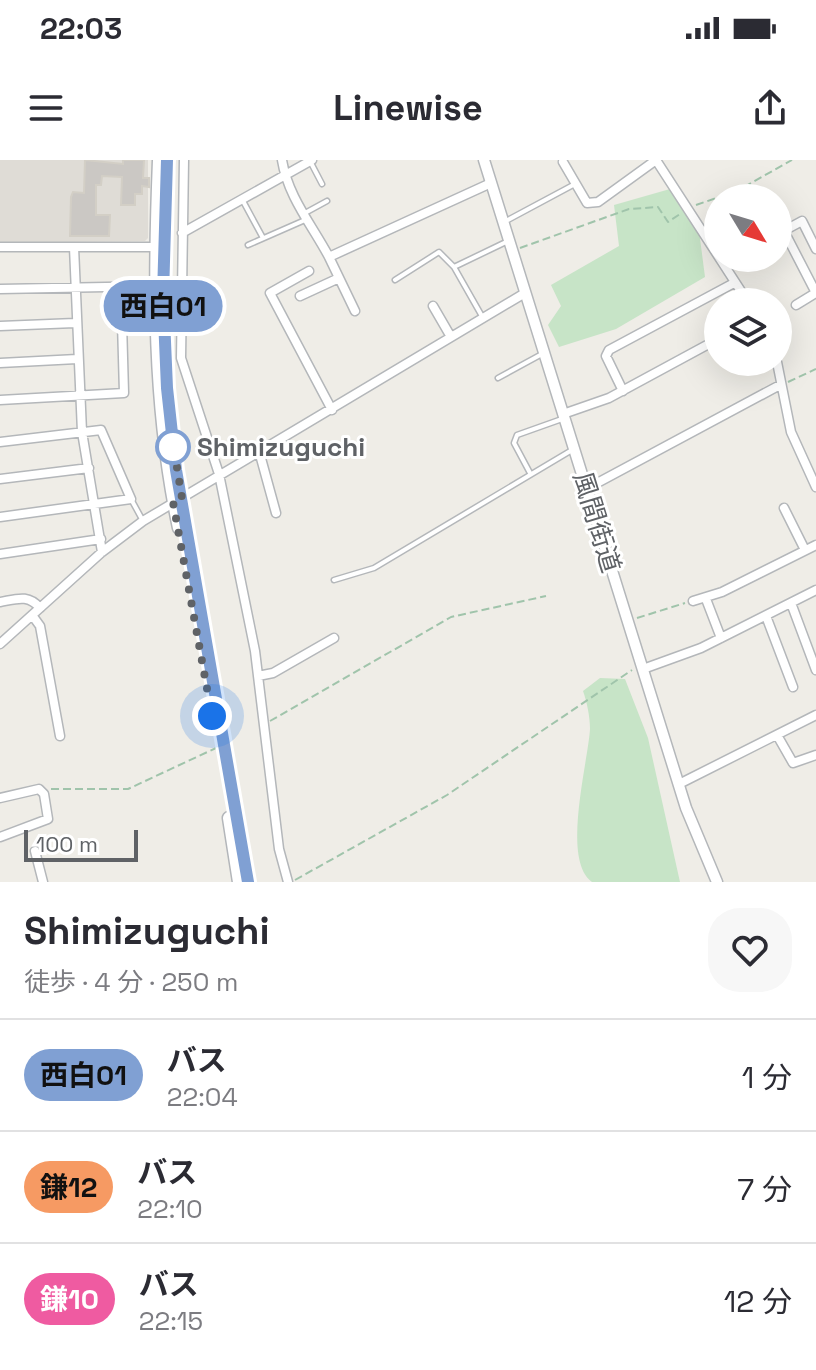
<!DOCTYPE html>
<html lang="ja">
<head>
<meta charset="utf-8">
<style>
	:root { --surface:#fff; --page:#f7f7f7; --text:#2b2b33; --muted:#7c7c81; --line:#e1e1e2 }
	body { margin:0; font-family:"Space Grotesk","Noto Sans JP",sans-serif; background:var(--page); color:var(--text); height:100vh; display:flex; flex-direction:column; font-size:30px; white-space:nowrap }
	* { box-sizing:border-box; margin:0 }
	p { font-size:26px; color:var(--muted) }
	.icon { flex:none; width:44px; height:44px; fill:none; stroke:currentColor; stroke-width:2; stroke-linecap:round; stroke-linejoin:round }
	.map { position:relative; height:722px; overflow:hidden }
	.drawer { display:flex; flex-direction:column; background:var(--surface); flex:1 }
	.drawer>* { flex:none }
	.badge { padding:0 16px; border-radius:26px; font-size:28px; line-height:52px }
	.needle { width:52px; rotate:128deg }
	.controls { position:absolute; left:704px; top:24px; display:grid; gap:16px }
	.controls a { display:grid; place-items:center; width:88px; height:88px; border-radius:50%; background:var(--surface); box-shadow:0 8px 32px #0002; font-size:40px }
	.scale { position:absolute; left:24px; bottom:20px; width:114px; box-sizing:border-box; padding-left:8px; border:4px solid #5f6266; border-top:0; font-size:22px; line-height:28px; white-space:nowrap; color:#5f6266; -webkit-text-stroke:6px #fff; paint-order:stroke }
	.you { position:absolute; width:40px; height:40px; margin:-20px; border:6px solid #fff; border-radius:50%; background:#1a73e8; box-shadow:0 0 0 12px #1a73e833 }
	.map>.badge { position:absolute; translate:-50% -50%; box-shadow:0 0 0 4px #fff }
	.round { display:grid; place-items:center; flex:none; width:84px; height:84px; border-radius:32px; background:var(--page) }
	.summary { display:flex; align-items:center; justify-content:space-between; height:136px; padding:0 24px }
	h1 { font-size:38px; font-weight:700; line-height:60px }
	ul { padding:0; list-style:none }
	li { display:flex; align-items:center; gap:24px; height:112px; padding:0 24px; border-top:2px solid var(--line) }
	li div { flex:1 }
	li b { display:block; font-size:30px }
	li em { font-style:normal }
	li .badge { min-width:88px; font-weight:700; text-align:center }
	.status { display:flex; justify-content:space-between; align-items:center; height:56px; padding:0 40px; background:var(--surface); direction:ltr }
	.status svg { height:22px; fill:currentColor }
	header { display:flex; justify-content:space-between; align-items:center; height:104px; padding:0 24px; background:var(--surface); font-size:36px; font-weight:700 }
	.map>svg:first-child { display:block }
	.education { fill:#dfdcd6 }
	.green { fill:#c7e4c7 }
	.building { fill:#cbc8c4; stroke:#d3cfc6; stroke-width:2 }
	.lines { fill:none; stroke-linecap:round; stroke-linejoin:round }
	.service-casing { stroke:#b4b7ba; stroke-width:7 }
	.minor-casing { stroke:#b4b7ba; stroke-width:11 }
	.tertiary-casing { stroke:#b4b7ba; stroke-width:13 }
	.secondary-casing { stroke:#b3b6ba; stroke-width:15 }
	.path { stroke:#a0c4ab; stroke-width:2; stroke-dasharray:8 4; stroke-linecap:butt }
	.service { stroke:#fff; stroke-width:4 }
	.minor { stroke:#fff; stroke-width:8 }
	.tertiary { stroke:#fff; stroke-width:10 }
	.secondary { stroke:#fff; stroke-width:12 }
	.line-casing { stroke:#fff; stroke-width:18 }
	.line { stroke:#80a0d3; stroke-width:12 }
	.walk { stroke:#5f6266; stroke-width:8; stroke-dasharray:0 14.4 }
	.stop-dot { fill:#fff; stroke:#80a0d3; stroke-width:4 }
	.labels { text-anchor:middle; dominant-baseline:central; stroke-width:6; stroke-linejoin:round; paint-order:stroke }
	.stop-label { font-size:26px; font-weight:bold; fill:#5f6266; stroke:#fff; text-anchor:start }
	.street-label { font-size:26px; fill:#5f6266; stroke:#fff }
</style>
</head>
<body>
<div class="status"><b>22:03</b><svg viewBox="0 0 49 12"><path d="M0 12V9h3v3zM5 12V6h3v6zM10 12V3h3v9zM15 12V0h3v12zM26 1h20v11H26zM47 4h2v5h-2z"/></svg></div>
<header><svg class="icon" aria-label="menu" viewBox="0 0 24 24"><path d="M4 6h16M4 12h16M4 18h16"/></svg>Linewise<svg class="icon" aria-label="share" viewBox="0 0 24 24"><path d="M12 15V3M7 8l5-5 5 5M5 13v7h14v-7"/></svg></header>
<div class="map">
<svg width="816" height="722" viewBox="0 0 816 722">
	<rect width="100%" height="100%" fill="#efede7"/>
	<path class="education" d="M 0,0 L 148,0 L 148,78 L 145,81 L 0,83 Z"/>
	<path class="green" d="M 677,27 L 698,63 L 705,117 L 616,169 L 559,187 L 548,165 L 561,146 L 551,125 L 619,86 L 614,45 Z
		M 600,518 L 625,519 L 648,578 L 680,722 L 592,722 C 561,700 588,603 590,569 C 590,557 587,542 583,531 Z"/>
	<path class="building" d="M 85,0 L 123,4 L 123,0 L 144,0 L 143,18 L 149,18 L 149,27 L 142,26 L 142,34 L 135,34 L 135,45 L 121,45 L 122,17 L 102,16 L 101,25 L 96,25 L 96,55 L 110,55 L 109,76 L 70,76 L 71,37 L 73,32 L 84,33 Z"/>
	<g class="lines">
		<g class="service-casing">
			<path id="service" d="M 310,1 L 322,24
				M 243,41 L 263,78
				M 305,53 L 327,41
				M 504,62 L 575,24
				M 248,85 L 305,60
				M 454,107 L 506,82
				M 395,120 L 439,92 L 454,107 L 483,158
				M 498,218 L 542,194
				M 530,313 L 514,283 L 517,275 L 562,259
				M 131,339 L 143,361
				M 334,420 L 374,408 L 572,290"/>
		</g>
		<g class="minor-casing">
			<path id="minor" d="M 184,0 L 181,198 L 219,314 L 255,491 L 279,689 L 288,722
				M 282,0 C 288,37 312,65 329,97 L 491,23
				M 656,0 L 748,142
				M 563,2 L 587,43 L 598,42 L 656,0
				M 737,32 L 742,38
				M 784,71 L 816,133
				M 182,73 L 312,0
				M 778,74 L 802,61 L 816,89
				M 0,87 L 159,87
				M 74,87 L 82,272 L 102,392
				M 329,97 L 355,151
				M 309,111 L 270,133 L 332,250
				M 0,129 L 159,126
				M 300,136 L 339,118
				M 796,145 L 814,134
				M 433,146 L 451,177
				M 0,166 L 75,163
				M 777,202 L 791,272 L 816,327
				M 0,203 L 77,199
				M 623,231 L 606,196 L 609,190 L 734,123
				M 0,240 L 124,233 L 121,127
				M 563,254 L 609,238 L 718,179
				M 0,282 L 101,270 L 131,339 L 0,357
				M 259,291 L 276,353
				M 0,319 L 89,308
				M 586,329 L 780,225
				M 784,348 L 805,390
				M 0,394 L 101,379
				M 706,439 L 721,478
				M 693,441 L 722,432 L 816,385
				M 0,442 C 17,439 28,434 40,448
				M 791,443 L 816,510
				M 32,455 L 40,466 L 60,576
				M 766,456 L 793,527
				M 0,484 L 102,392 L 143,361 L 525,133
				M 643,509 L 701,488 L 816,430
				M 258,516 L 273,513 L 334,478
				M 777,575 L 793,603 L 816,595
				M 679,624 L 816,555
				M 0,638 L 39,629 L 44,634 L 48,659 L 0,677
				M 35,691 L 43,722"/>
		</g>
		<g class="tertiary-casing">
			<path id="tertiary" d="M 484,0 L 686,648 L 717,722"/>
		</g>
		<g class="secondary-casing">
			<path id="secondary" d="M 159,0 C 154,124 153,245 179,368
				M 168,0 L 163,135 L 167,228 L 176,310 L 248,722
				M 229,658 L 239,722"/>
		</g>
		<path class="path" d="M 744,27 L 792,0
			M 696,45 L 731,33
			M 520,88 L 629,49 L 658,47 L 668,62 L 680,54
			M 788,222 L 816,209
			M 637,458 L 685,443
			M 270,561 L 451,457 L 546,436
			M 51,629 L 128,629 L 216,588
			M 295,720 L 447,635 L 632,510"/>
		<use href="#service" class="service"/>
		<use href="#minor" class="minor"/>
		<use href="#tertiary" class="tertiary"/>
		<use href="#secondary" class="secondary"/>
	</g>
	<g class="lines">
		<g class="line-casing">
			<path id="line" d="M 167,0 L 163,135 L 167,228 L 176,310 L 248,722"/>
		</g>
		<use href="#line" class="line"/>
		<path class="walk" d="M 173,287 L 173,283 L 182,338 L 173,342 L 212,556"/>
	</g>
	<circle class="stop-dot" cx="173" cy="287" r="16"/>
	<g class="labels">
		<g class="stop-label">
			<text x="197" y="287">Shimizuguchi</text>
		</g>
		<g class="street-label">
			<text transform="translate(597 362) rotate(73)">風間街道</text>
		</g>
	</g>
</svg>
<div class="controls">
<a><svg class="needle" viewBox="-14 -14 28 28"><path d="M0-13l5 13h-10z" fill="#e53935"/><path d="M0 13l5-13h-10z" fill="#7c7c81"/></svg></a>
<a><svg class="icon" aria-label="layers" viewBox="0 0 24 24"><path d="M12 4l9 5-9 5-9-5zM3 14l9 5 9-5"/></svg></a>
</div>
<div class="scale">100 m</div>
<div class="you" style="left:212px;top:556px"></div>
<b class="badge" style="left:163px;top:146px;background:#80a0d3;color:#111">西白01</b>
</div>
<section class="drawer">
<div class="summary"><div><h1>Shimizuguchi</h1><p>徒歩 · 4 分 · 250 m</p></div><a class="round"><svg class="icon" aria-label="heart" viewBox="0 0 24 24"><path d="M12 20l-8-8c-3-5 5-10 8-4 3-6 11-1 8 4z"/></svg></a></div>
<ul>
<li><span class="badge" style="background:#80a0d3;color:#111">西白01</span><div><b>バス</b><p>22:04</p></div><em>1 分</em></li>
<li><span class="badge" style="background:#f69a63;color:#111">鎌12</span><div><b>バス</b><p>22:10</p></div><em>7 分</em></li>
<li><span class="badge" style="background:#ef5ba1;color:#fff">鎌10</span><div><b>バス</b><p>22:15</p></div><em>12 分</em></li>
</ul>
</section>
</body>
</html>
